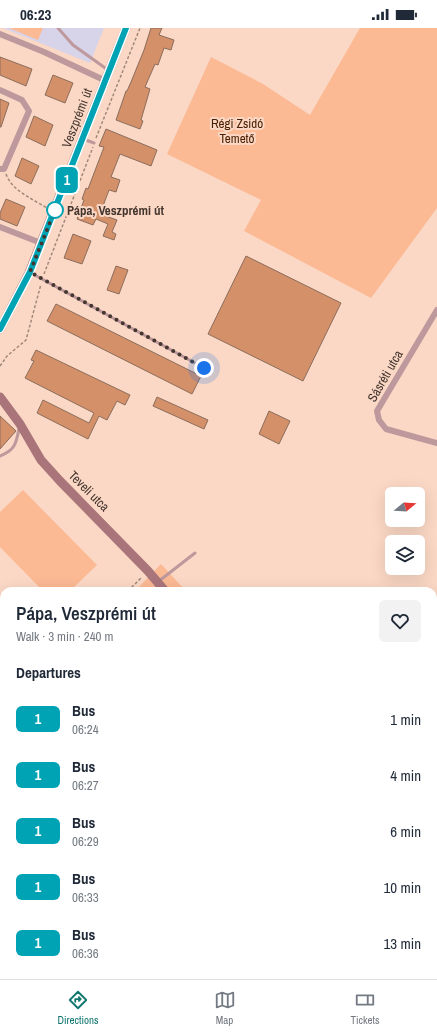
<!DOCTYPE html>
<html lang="en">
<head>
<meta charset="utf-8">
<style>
	:root { --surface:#fff; --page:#f2f2f3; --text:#1f2937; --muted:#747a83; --line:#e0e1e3; --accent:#0f766e }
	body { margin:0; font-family:"Archivo Narrow",sans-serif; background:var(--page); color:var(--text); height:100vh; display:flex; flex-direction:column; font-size:15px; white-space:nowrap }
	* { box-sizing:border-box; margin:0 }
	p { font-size:13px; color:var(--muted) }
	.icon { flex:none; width:22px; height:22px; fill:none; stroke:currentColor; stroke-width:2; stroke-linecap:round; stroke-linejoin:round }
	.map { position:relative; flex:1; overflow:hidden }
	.sheet { position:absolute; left:0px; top:559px; width:437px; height:392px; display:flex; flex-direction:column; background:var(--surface); border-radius:12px 12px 0 0; box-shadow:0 4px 16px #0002 }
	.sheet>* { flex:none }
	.badge { padding:0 8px; border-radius:6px; font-size:14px; line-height:26px }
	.needle { width:26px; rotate:72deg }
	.buttons { position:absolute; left:385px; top:459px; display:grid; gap:8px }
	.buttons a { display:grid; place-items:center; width:40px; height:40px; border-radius:6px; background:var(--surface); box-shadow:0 4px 16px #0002; font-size:20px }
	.you { position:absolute; width:20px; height:20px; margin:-10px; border:3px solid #fff; border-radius:50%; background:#1a73e8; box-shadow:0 0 0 6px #1a73e833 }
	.map>.badge { position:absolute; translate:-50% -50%; box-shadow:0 0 0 2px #fff }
	h2 { padding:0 16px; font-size:15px; line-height:36px }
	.round { display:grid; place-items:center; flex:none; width:42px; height:42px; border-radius:6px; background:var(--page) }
	.head { display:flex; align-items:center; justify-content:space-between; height:68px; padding:0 16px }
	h1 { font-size:19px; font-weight:600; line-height:30px }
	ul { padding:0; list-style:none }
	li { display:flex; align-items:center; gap:12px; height:56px; padding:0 16px }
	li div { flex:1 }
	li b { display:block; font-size:15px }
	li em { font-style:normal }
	li .badge { min-width:44px; font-weight:700; text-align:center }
	.status { display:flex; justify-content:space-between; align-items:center; height:28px; padding:0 20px; background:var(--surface); direction:ltr }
	.status svg { height:11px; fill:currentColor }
	.menu { display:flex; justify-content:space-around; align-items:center; height:56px; border-top:1px solid var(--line); background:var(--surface); font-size:11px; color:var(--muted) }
	.menu a { display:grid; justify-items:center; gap:2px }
	.menu .selected { color:var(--accent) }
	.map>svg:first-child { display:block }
	.education { fill:#d7d3e9 }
	.green { fill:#fbb994 }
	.forest { fill:#e6a079 }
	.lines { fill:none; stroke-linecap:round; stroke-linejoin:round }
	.stream { stroke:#6b7ba5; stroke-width:2 }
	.building { fill:#d49069; stroke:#8b6d5c }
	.path { stroke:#a0887b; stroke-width:1.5; stroke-dasharray:3 2; stroke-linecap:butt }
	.lane { stroke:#bd989c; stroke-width:3 }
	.street { stroke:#bd989c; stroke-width:6 }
	.secondary { stroke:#aa757a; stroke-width:9 }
	.line-casing { stroke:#fff; stroke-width:9 }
	.line { stroke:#00a3b4; stroke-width:6 }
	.walk { stroke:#44362f; stroke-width:4; stroke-dasharray:0 7.2 }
	.stop-dot { fill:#fff; stroke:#00a3b4; stroke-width:2 }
	.labels { text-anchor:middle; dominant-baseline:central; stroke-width:4; stroke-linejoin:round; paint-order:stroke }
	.street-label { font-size:13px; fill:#44362f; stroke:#fbd8c5 }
	.park-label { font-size:13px; fill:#4c2002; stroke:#fbd8c5 }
	.stop-label { font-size:13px; font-weight:bold; fill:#44362f; stroke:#fbd8c5; text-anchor:start }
</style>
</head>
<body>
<div class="status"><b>06:23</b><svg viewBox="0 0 49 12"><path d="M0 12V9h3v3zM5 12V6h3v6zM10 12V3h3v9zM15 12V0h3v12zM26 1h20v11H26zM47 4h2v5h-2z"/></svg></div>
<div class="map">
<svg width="437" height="951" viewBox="0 0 437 951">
	<rect width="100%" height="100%" fill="#fbd8c5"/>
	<path class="education" d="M 3,0 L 104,0 L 90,35 Z"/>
	<path class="green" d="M 9,0 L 43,0 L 38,12 Z
		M 360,0 L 437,0 L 437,180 L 371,270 L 244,203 L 261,172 L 167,126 L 211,29 L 263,56 L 310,87 Z
		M 23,462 L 97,537 L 70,563 L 43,563 L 0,519 L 0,484 Z
		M 161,536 L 186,563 L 135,563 Z
		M 437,667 L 437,951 L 420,951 L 420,947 L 433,947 L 433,671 Z
		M 4,906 L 4,932 L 0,934 L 0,909 Z
		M 50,947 L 165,947 L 148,951 L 52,951 Z
		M 170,947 L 267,947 L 260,951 L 179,951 Z"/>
	<path class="forest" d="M 267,947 L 420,947 L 420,951 L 260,951 Z"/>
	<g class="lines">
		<path class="stream" d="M 433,679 L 437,676
			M 0,923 L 4,920
			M 436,937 L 437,937
			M 338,951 L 361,947"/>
	</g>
	<path class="building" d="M 151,0 L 162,0 L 159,7 L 174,12 L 171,22 L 164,20 L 158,37 L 155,36 L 145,59 L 150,61 L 141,92 L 143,93 L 140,101 L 116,92 L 126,63 L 127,63 L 131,54 L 144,22 Z
		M 0,29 L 32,41 L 26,58 L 0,47 Z
		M 53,47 L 73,55 L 65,75 L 45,67 Z
		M 0,71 L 9,75 L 1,99 L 0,99 Z
		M 34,88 L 53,97 L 45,118 L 26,109 Z
		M 106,101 L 157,122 L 151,138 L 120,126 L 111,149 L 120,152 L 116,164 L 109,162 L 100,186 L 117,192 L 112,204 L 116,206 L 114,212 L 103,208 L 108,196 L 96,191 L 93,197 L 77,191 L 84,172 L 82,171 L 86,160 L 88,161 L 104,119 L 99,118 Z
		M 22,130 L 39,138 L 31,156 L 15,148 Z
		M 6,171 L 25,179 L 17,198 L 0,191 L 0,185 Z
		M 73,206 L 91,213 L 82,236 L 64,230 Z
		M 246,228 L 341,275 L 303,353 L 208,306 Z
		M 116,238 L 128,242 L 119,266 L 107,262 Z
		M 56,276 L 201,348 L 192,366 L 47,293 Z
		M 36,322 L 130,367 L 125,377 L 117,373 L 107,392 L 99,388 L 88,411 L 37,385 L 43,372 L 89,395 L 94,385 L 25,350 L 34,333 L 31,332 Z
		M 157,369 L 208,392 L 204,401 L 153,378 Z
		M 269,383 L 290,393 L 279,416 L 259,406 Z
		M 0,388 L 16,403 L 0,421 Z"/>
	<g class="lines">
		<path class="path" d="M 96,110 L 140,0
			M 6,146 C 12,163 33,171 47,180
			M 44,246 L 93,119
			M 0,338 L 7,328 L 26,312 L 41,256
			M 128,563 L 142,549
			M 0,689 L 4,685
			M 0,746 L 4,750"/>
		<path class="lane" d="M 58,0 L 73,17 L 108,42
			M 83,111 L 94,115
			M 31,245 L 204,340
			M 0,428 C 15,422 16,416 19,401
			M 159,553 L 195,525"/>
		<path class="street" d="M 0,6 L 44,24 L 106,53
			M 0,62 L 22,72 L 29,83 L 4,141 L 0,141
			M 0,199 L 41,215
			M 437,282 L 377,383 L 379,392 L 386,401 L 437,415"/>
		<path class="secondary" d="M 0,301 L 29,245 L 126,0
			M 0,369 L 20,396 L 41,432 L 60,453 L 148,543 L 165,563
			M 430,951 L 430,947"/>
	</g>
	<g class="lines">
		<g class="line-casing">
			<path id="line" d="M 0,301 L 30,244 L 126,0"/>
		</g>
		<use href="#line" class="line"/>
		<path class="walk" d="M 55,182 L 30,244 L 204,340"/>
	</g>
	<circle class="stop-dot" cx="55" cy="182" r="8"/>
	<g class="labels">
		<g class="street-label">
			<text transform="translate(77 90) rotate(-69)">Veszprémi út</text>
			<text transform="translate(385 348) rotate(-60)">Sásréti utca</text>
			<text transform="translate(89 463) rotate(45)">Teveli utca</text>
		</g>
		<g class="park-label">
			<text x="237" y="95">Régi Zsidó<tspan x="237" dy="15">Temető</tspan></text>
		</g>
		<g class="stop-label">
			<text x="67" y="182">Pápa, Veszprémi út</text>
		</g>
	</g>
</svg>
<div class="buttons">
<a><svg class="needle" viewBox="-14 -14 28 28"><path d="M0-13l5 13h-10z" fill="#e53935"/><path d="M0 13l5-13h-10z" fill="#747a83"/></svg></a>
<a><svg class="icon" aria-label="layers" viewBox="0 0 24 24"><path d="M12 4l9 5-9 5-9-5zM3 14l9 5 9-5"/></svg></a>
</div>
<div class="you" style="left:204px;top:340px"></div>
<b class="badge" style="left:67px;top:152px;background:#00a3b4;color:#fff">1</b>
<section class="sheet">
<div class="head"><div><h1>Pápa, Veszprémi út</h1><p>Walk · 3 min · 240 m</p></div><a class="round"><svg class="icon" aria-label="heart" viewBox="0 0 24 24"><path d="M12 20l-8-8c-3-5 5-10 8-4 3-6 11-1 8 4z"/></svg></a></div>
<h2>Departures</h2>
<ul>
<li><span class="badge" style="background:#00a3b4;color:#fff">1</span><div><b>Bus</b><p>06:24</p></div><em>1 min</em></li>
<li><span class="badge" style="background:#00a3b4;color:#fff">1</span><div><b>Bus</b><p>06:27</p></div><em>4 min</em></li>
<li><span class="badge" style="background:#00a3b4;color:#fff">1</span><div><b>Bus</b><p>06:29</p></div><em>6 min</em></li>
<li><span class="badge" style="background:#00a3b4;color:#fff">1</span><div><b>Bus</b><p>06:33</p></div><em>10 min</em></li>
<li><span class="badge" style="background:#00a3b4;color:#fff">1</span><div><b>Bus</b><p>06:36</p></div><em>13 min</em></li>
</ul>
</section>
</div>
<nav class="menu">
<a class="selected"><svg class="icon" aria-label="directions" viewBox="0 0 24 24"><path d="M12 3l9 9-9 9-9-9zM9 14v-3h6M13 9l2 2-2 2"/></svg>Directions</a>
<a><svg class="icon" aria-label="map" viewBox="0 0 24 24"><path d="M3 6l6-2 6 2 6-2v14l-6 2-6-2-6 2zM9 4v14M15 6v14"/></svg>Map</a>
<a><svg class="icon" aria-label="tickets" viewBox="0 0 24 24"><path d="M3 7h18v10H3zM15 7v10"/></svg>Tickets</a>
</nav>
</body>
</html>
